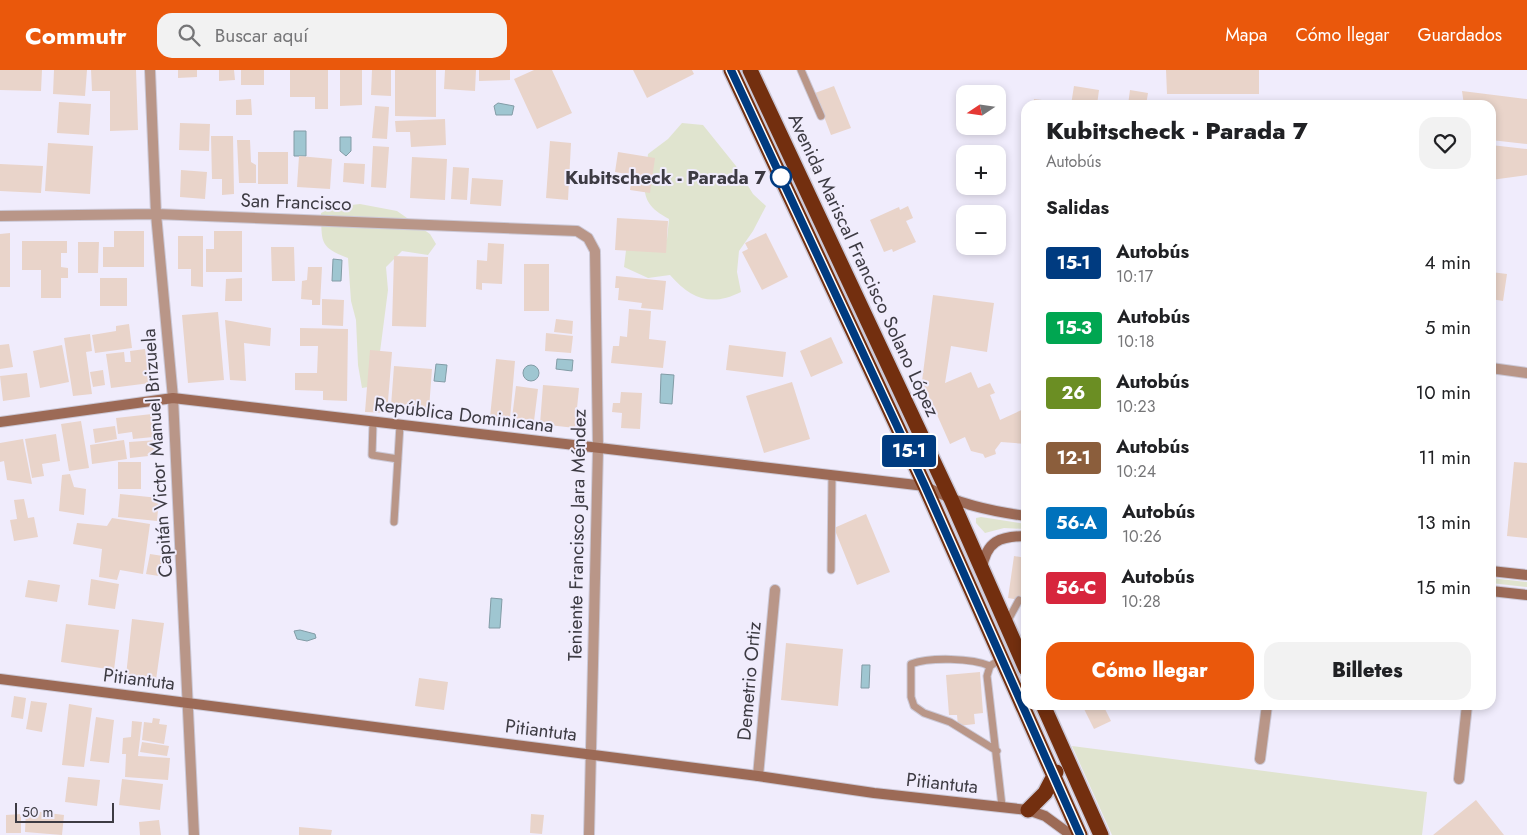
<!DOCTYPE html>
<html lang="es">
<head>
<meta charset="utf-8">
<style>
	:root { --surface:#fff; --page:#f2f2f2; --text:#202124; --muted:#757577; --accent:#ea580c }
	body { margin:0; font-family:Jost,sans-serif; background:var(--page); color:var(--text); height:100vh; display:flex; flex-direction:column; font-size:19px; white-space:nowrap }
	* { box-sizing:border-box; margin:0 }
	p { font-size:16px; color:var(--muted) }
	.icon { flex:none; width:28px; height:28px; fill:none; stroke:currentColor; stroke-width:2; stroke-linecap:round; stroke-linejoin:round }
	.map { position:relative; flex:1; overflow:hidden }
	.drawer { position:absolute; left:1021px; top:30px; width:475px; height:610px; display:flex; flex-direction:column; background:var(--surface); border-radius:15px; box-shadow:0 2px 8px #0003 }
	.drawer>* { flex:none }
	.badge { padding:0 10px; border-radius:4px; font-size:18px; line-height:32px }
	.needle { width:32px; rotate:257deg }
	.tools { position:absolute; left:956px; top:15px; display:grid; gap:10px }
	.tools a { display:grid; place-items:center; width:50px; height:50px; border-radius:10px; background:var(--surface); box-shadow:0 2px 8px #0003; font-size:25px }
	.scale { position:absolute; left:15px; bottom:12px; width:99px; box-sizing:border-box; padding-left:5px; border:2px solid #3d3b43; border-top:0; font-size:14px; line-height:18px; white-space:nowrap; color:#3d3b43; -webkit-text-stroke:4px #f0ecfc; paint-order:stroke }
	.map>.badge { position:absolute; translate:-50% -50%; box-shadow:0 0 0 2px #fff }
	h2 { padding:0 25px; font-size:19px; line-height:45px }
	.round { display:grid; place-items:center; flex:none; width:52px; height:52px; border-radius:15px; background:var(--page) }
	.headline { display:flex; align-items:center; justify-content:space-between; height:85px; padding:0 25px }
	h1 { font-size:24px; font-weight:800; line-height:38px }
	.cta { display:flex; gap:10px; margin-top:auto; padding:10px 25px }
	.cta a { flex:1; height:58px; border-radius:15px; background:var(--accent); color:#fff; font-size:20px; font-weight:800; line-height:58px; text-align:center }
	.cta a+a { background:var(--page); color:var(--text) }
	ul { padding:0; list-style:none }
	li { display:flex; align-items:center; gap:15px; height:65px; padding:0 25px }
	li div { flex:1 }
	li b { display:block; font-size:19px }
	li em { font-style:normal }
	li .badge { min-width:55px; font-weight:700; text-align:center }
	header { display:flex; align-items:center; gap:30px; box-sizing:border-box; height:70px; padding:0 25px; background:var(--accent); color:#fff }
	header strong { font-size:24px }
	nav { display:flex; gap:28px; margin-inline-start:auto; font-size:18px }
	.search { width:350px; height:45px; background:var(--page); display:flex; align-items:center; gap:12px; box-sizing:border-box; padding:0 18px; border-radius:15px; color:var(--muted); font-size:19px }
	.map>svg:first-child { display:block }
	.green { fill:#e0e4cf }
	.water { fill:#9fc6d1; stroke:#829ca6 }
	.building { fill:#e9d4ca }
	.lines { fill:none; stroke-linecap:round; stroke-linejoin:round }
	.lane-casing { stroke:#ccc9d7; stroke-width:9 }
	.street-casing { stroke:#ccc9d7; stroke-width:12 }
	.secondary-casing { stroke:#ccc9d7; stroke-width:12 }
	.highway-casing { stroke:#ccc9d7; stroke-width:18 }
	.lane { stroke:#b99688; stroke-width:7 }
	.street { stroke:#b99688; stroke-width:10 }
	.secondary { stroke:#9c6a56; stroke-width:10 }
	.highway { stroke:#732f0f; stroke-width:15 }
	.line-casing { stroke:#fff; stroke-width:11 }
	.line { stroke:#003b80; stroke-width:8 }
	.stop-dot { fill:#fff; stroke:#003b80; stroke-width:2.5 }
	.labels { text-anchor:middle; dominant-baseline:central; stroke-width:4; stroke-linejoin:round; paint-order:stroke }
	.stop-label { font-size:19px; font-weight:bold; fill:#3d3b43; stroke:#f0ecfc; text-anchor:end }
	.street-label { font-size:19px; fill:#3d3b43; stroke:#f0ecfc }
</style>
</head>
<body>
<header>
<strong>Commutr</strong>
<div class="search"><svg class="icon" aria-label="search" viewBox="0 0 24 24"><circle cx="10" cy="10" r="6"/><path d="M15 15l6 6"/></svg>Buscar aquí</div>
<nav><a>Mapa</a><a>Cómo llegar</a><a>Guardados</a></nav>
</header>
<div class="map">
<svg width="1527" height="765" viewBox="0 0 1527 765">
	<rect width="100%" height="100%" fill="#f0ecfc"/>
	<path class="green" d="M 682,53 L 703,55 L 736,96 L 753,124 L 766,136 L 753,161 L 739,181 L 737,202 L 741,222 C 711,237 691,229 670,205 L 648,208 L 624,197 L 627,172 L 652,182 L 667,169 L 669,149 C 636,132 645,116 648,84 L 668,69 Z
		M 360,134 L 397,141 L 430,164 L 436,174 L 428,185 L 402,181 L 386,197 L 388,220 L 377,305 L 374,316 L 362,318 L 358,295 L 356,250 L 351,231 L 348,188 C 319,177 322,172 321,143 L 334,137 Z
		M 981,447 L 1026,454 L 1026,459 L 1004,458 L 985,463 L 976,453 L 976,448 Z
		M 1491,508 L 1527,512 L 1527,517 L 1491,513 Z
		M 1072,676 L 1427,722 L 1422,765 L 1112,765 Z"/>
	<path class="water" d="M 498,33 L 514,36 L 512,45 L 496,45 L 494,36 Z
		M 294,61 L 306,61 L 306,86 L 294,86 Z
		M 340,67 L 351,67 L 351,81 L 346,86 L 340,81 Z
		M 333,189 L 342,190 L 341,211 L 332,211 Z
		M 557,289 L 573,290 L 572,301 L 556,299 Z
		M 436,294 L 447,295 L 445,312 L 434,311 Z
		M523 303a8 8 0 1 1 16 0a8 8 0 1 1-16 0Z
		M 661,304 L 674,305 L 672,334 L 660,333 Z
		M 491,528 L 502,529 L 500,558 L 489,558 Z
		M 300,560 L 315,564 L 316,568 L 307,571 L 297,569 L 294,561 Z
		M 862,595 L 870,595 L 869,618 L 861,618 Z"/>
	<path class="building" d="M 0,0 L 42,0 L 41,21 L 0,20 Z
		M 54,0 L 87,0 L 85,26 L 53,24 Z
		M 91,0 L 136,0 L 138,60 L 110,61 L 110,21 L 92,21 Z
		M 178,0 L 197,0 L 197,7 L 178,8 Z
		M 219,0 L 234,0 L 235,10 L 219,11 Z
		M 241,0 L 264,0 L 264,15 L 241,15 Z
		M 290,0 L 328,0 L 328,39 L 315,39 L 315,27 L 290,27 Z
		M 340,0 L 362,0 L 362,35 L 340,36 Z
		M 372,0 L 391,0 L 391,26 L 371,25 Z
		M 395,0 L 436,0 L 436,47 L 395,46 Z
		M 445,0 L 476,0 L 475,21 L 444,19 Z
		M 479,0 L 510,0 L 510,10 L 479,11 Z
		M 534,0 L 552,0 L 572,43 L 537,59 L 514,9 Z
		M 633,0 L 692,0 L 694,4 L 647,28 Z
		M 1166,0 L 1259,0 L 1259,24 L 1167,24 Z
		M 834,16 L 851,58 L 831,65 L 815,23 Z
		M 1074,16 L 1099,20 L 1097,35 L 1071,35 Z
		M 1130,20 L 1148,23 L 1146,35 L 1128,35 Z
		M 1462,21 L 1527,29 L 1527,74 L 1491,70 L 1491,35 L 1464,35 Z
		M 251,29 L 252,45 L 236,45 L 236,30 Z
		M 1034,29 L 1058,32 L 1058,35 L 1033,35 Z
		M 59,32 L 91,34 L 89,65 L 57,63 Z
		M 375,36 L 389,37 L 387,69 L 372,68 Z
		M 445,49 L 446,75 L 411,77 L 410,62 L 396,62 L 395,51 Z
		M 180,53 L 210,54 L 209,81 L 179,80 Z
		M 211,66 L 233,66 L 234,124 L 222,125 L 222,109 L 212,109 Z
		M 237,70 L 250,70 L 251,92 L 256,95 L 256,113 L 239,113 Z
		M 550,71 L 571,73 L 568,130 L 546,128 Z
		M 48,73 L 93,76 L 90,124 L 45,121 Z
		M 1491,75 L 1527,79 L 1527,105 L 1491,110 Z
		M 373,76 L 389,77 L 386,118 L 371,117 Z
		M 258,82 L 288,82 L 288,114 L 258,114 Z
		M 618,82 L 655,88 L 650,123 L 630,120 L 632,105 L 615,102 Z
		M 299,86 L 332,89 L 330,119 L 297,117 Z
		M 412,87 L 447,89 L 445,130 L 410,128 Z
		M 344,93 L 365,94 L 364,114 L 343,112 Z
		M 0,94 L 43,96 L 41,123 L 0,121 Z
		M 453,97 L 469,98 L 467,130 L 451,129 Z
		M 181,100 L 207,102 L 205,129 L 180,127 Z
		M 472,108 L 503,110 L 501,136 L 470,134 Z
		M 908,136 L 913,148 L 906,151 L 916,172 L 893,182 L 892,179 L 884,182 L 870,150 L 899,137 L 900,140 Z
		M 617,148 L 668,151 L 666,183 L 615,180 Z
		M 114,161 L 144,161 L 144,197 L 103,197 L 103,177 L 114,177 Z
		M 214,161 L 242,161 L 242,202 L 206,202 L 206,179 L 214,179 Z
		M 10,163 L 10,217 L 0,217 L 0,164 Z
		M 766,163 L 788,207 L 762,220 L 742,182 L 748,179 L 745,173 Z
		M 178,166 L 203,166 L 203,217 L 191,216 L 191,199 L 178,199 Z
		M 22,171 L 67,171 L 67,183 L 61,183 L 61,197 L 68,198 L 68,208 L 61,208 L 61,228 L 41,228 L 41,200 L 22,200 Z
		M 78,172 L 99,172 L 98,203 L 78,203 Z
		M 488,173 L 504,174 L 502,214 L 482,213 L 482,220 L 476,219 L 477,190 L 487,191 Z
		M 271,177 L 294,177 L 295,211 L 272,211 Z
		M 394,186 L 428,187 L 426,257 L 392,256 Z
		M 524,194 L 549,194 L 549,241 L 524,241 Z
		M 308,197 L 322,197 L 320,235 L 312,235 L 312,230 L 301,229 L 302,211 L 307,210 Z
		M 1491,202 L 1507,204 L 1503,231 L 1491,229 Z
		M 616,206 L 666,211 L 663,240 L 641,238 L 642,233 L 618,230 L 619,218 L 615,218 Z
		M 100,208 L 127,208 L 127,236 L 100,236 Z
		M 242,208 L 242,231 L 225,231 L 226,209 Z
		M 933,225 L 994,233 L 987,282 L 951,276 L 945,313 L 971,302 L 978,318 L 990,313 L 995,323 L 990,325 L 1000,350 L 1026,338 L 1026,374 L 1001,372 L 995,380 L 996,384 L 985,388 L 983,384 L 971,381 L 965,367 L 950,374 L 922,311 Z
		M 322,229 L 344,230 L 343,256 L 322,255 Z
		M 629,239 L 651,241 L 649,269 L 666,271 L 663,298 L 611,293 L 613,276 L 619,276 L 620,266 L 627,267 Z
		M 218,242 L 224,310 L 188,313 L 182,245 Z
		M 556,249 L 573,251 L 572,264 L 554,262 Z
		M 225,250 L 271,258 L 270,276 L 244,273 L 246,311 L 230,310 Z
		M 129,254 L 132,278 L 95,283 L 92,265 L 116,261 L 116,256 Z
		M 300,258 L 348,259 L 347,331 L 323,330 L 323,321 L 295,320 L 295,303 L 317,303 L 318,276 L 300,276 Z
		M 546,263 L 573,266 L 571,283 L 545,281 Z
		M 90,264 L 92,281 L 86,282 L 92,324 L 73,326 L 64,268 Z
		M 831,267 L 843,293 L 811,307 L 800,281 Z
		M 9,274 L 13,297 L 0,299 L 0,275 Z
		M 62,275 L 69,312 L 40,318 L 33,281 Z
		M 729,275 L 786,282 L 783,307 L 726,300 Z
		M 145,279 L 150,313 L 111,318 L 106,284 L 124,282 L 125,292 L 131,292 L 130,281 Z
		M 370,280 L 392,282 L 387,343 L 365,342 Z
		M 496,289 L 515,291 L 510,349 L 490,347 Z
		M 394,296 L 432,299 L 429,339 L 391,336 Z
		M 103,300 L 105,315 L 93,317 L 90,302 Z
		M 27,303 L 30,327 L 3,331 L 0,306 Z
		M 792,312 L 810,369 L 764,383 L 746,326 Z
		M 543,315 L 579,318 L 575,358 L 540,354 Z
		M 516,316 L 538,319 L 534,351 L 512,348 Z
		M 621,322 L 642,323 L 640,359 L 621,358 L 622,343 L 612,342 L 613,333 L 620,333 Z
		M 161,343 L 163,366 L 133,369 L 132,362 L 118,364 L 116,348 Z
		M 81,351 L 89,398 L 69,401 L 61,354 Z
		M 115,356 L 117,369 L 95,373 L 93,359 Z
		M 56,364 L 60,391 L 42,394 L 44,406 L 32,408 L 25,369 Z
		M 23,369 L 32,414 L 7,410 L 4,391 L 0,392 L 0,373 Z
		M 124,370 L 127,389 L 92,394 L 90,375 Z
		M 157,370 L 158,385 L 130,388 L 129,372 Z
		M 118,392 L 141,392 L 141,419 L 118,419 Z
		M 1514,392 L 1527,393 L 1527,468 L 1507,466 Z
		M 70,404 L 74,417 L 86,419 L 84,445 L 59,441 L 62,405 Z
		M 120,424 L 159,428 L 157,451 L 118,447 Z
		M 24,429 L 28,448 L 34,447 L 38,467 L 14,471 L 10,450 L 17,449 L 14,430 Z
		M 866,444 L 890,502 L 857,515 L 834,458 Z
		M 112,448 L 150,454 L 143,504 L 120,500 L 117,510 L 99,507 L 102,479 L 73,474 L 77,453 L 107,456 Z
		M 150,484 L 163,486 L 159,506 L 146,504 Z
		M 1014,486 L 1026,488 L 1026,531 L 1008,528 Z
		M 91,509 L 119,514 L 115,539 L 88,535 Z
		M 28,510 L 60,515 L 57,532 L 25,527 Z
		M 132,549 L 164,553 L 156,610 L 126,606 Z
		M 66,554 L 119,560 L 114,600 L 61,592 Z
		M 786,573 L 843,579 L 838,636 L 781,630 Z
		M 980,602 L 983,643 L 974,644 L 975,654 L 958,656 L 957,645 L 949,645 L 946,605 Z
		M 419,608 L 448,612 L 444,640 L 415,636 Z
		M 14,626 L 26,628 L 23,649 L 11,647 Z
		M 31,631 L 47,633 L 42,662 L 26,659 Z
		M 69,634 L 92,638 L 84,697 L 62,695 Z
		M 1082,635 L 1103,635 L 1111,651 L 1094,659 Z
		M 96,647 L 114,650 L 109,693 L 90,691 Z
		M 153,648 L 160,649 L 159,654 L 167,655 L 164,674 L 142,670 L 144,652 L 152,653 Z
		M 132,651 L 142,652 L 138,686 L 170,688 L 168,710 L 125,707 L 126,684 L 122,684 L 123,668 L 131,667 Z
		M 142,672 L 169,676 L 167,686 L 140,682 Z
		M 68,707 L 100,710 L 97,736 L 65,732 Z
		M 122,709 L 163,714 L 160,740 L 119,735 Z
		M 1476,730 L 1504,765 L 1433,765 Z
		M 26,740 L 64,745 L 62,765 L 25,762 Z
		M 21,744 L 21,763 L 6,763 L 6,745 Z
		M 531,744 L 544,745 L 542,764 L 530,763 Z
		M 159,750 L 161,765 L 140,765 L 139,752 Z
		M 299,757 L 332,760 L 331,765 L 299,765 Z"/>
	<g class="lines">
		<g class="lane-casing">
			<path id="lane" d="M 801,0 L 821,46
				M 373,352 L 372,385 L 398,389
				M 394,452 L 400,355
				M 831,500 L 832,405
				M 1006,554 L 1019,530
				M 1001,589 L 990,596 L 987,606 L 1002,736
				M 990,596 C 972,588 930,587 911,594 L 911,627 L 914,636 L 924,643 L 950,652 L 997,681"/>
		</g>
		<g class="street-casing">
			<path id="street" d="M 150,0 L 156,144 L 173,328 L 194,765
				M 0,146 L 156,144 L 577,161 L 588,168 L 595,181 L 598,379 L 589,765
				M 1491,298 L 1527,303
				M 1260,689 L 1267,635
				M 758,706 L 775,520
				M 1459,709 L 1467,635"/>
		</g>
		<g class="secondary-casing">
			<path id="secondary" d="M 0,352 L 173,328 L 925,416 C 957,434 990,441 1026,446
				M 982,499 C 986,471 1000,466 1026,466
				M 1491,501 L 1527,505
				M 1491,521 L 1527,525
				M 0,609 L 758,706 L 874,723 L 1028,740 L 1045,746 L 1071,765"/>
		</g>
		<g class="highway-casing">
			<path id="highway" d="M 731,0 L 925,416 L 1080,765
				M 750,0 L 951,429 L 1026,599
				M 1043,635 L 1101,765
				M 1028,740 L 1045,723 L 1056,702"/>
		</g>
		<use href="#lane" class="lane"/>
		<use href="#street" class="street"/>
		<use href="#secondary" class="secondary"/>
		<use href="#highway" class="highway"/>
	</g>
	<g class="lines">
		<g class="line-casing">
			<path id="line" d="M 731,0 L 925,416 L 1080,765"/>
		</g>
		<use href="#line" class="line"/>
	</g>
	<circle class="stop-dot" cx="781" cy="107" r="10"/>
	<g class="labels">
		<g class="stop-label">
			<text x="766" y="107">Kubitscheck - Parada 7</text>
		</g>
		<g class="street-label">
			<text transform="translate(296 132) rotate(2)">San Francisco</text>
			<text transform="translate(864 195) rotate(65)">Avenida Mariscal Francisco Solano López</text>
			<text transform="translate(464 345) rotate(7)">República Dominicana</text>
			<text transform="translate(157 383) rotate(-94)">Capitán Victor Manuel Brizuela</text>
			<text transform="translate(577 465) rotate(-89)">Teniente Francisco Jara Méndez</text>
			<text transform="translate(139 609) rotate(7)">Pitiantuta</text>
			<text transform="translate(749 611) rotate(-85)">Demetrio Ortiz</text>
			<text transform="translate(541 660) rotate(7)">Pitiantuta</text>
			<text transform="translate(942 713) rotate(6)">Pitiantuta</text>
		</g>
	</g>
</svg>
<div class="tools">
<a><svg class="needle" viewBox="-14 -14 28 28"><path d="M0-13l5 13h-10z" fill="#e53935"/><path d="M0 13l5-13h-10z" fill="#757577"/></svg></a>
<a>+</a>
<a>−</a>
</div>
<div class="scale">50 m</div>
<b class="badge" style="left:909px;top:381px;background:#003b80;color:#fff">15-1</b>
<section class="drawer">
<div class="headline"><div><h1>Kubitscheck - Parada 7</h1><p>Autobús</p></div><a class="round"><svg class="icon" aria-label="heart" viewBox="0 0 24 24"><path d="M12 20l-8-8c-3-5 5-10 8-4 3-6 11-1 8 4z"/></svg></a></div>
<h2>Salidas</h2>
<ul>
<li><span class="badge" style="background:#003b80;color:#fff">15-1</span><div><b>Autobús</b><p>10:17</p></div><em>4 min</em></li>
<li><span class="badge" style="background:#00a651;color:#fff">15-3</span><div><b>Autobús</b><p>10:18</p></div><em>5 min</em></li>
<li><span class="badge" style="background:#6b8e23;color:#fff">26</span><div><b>Autobús</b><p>10:23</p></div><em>10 min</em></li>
<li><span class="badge" style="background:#8b5e3c;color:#fff">12-1</span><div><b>Autobús</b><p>10:24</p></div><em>11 min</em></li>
<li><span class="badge" style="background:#0072bc;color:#fff">56-A</span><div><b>Autobús</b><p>10:26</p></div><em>13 min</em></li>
<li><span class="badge" style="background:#d7263d;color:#fff">56-C</span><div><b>Autobús</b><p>10:28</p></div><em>15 min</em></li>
</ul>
<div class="cta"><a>Cómo llegar</a><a>Billetes</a></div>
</section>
</div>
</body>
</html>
